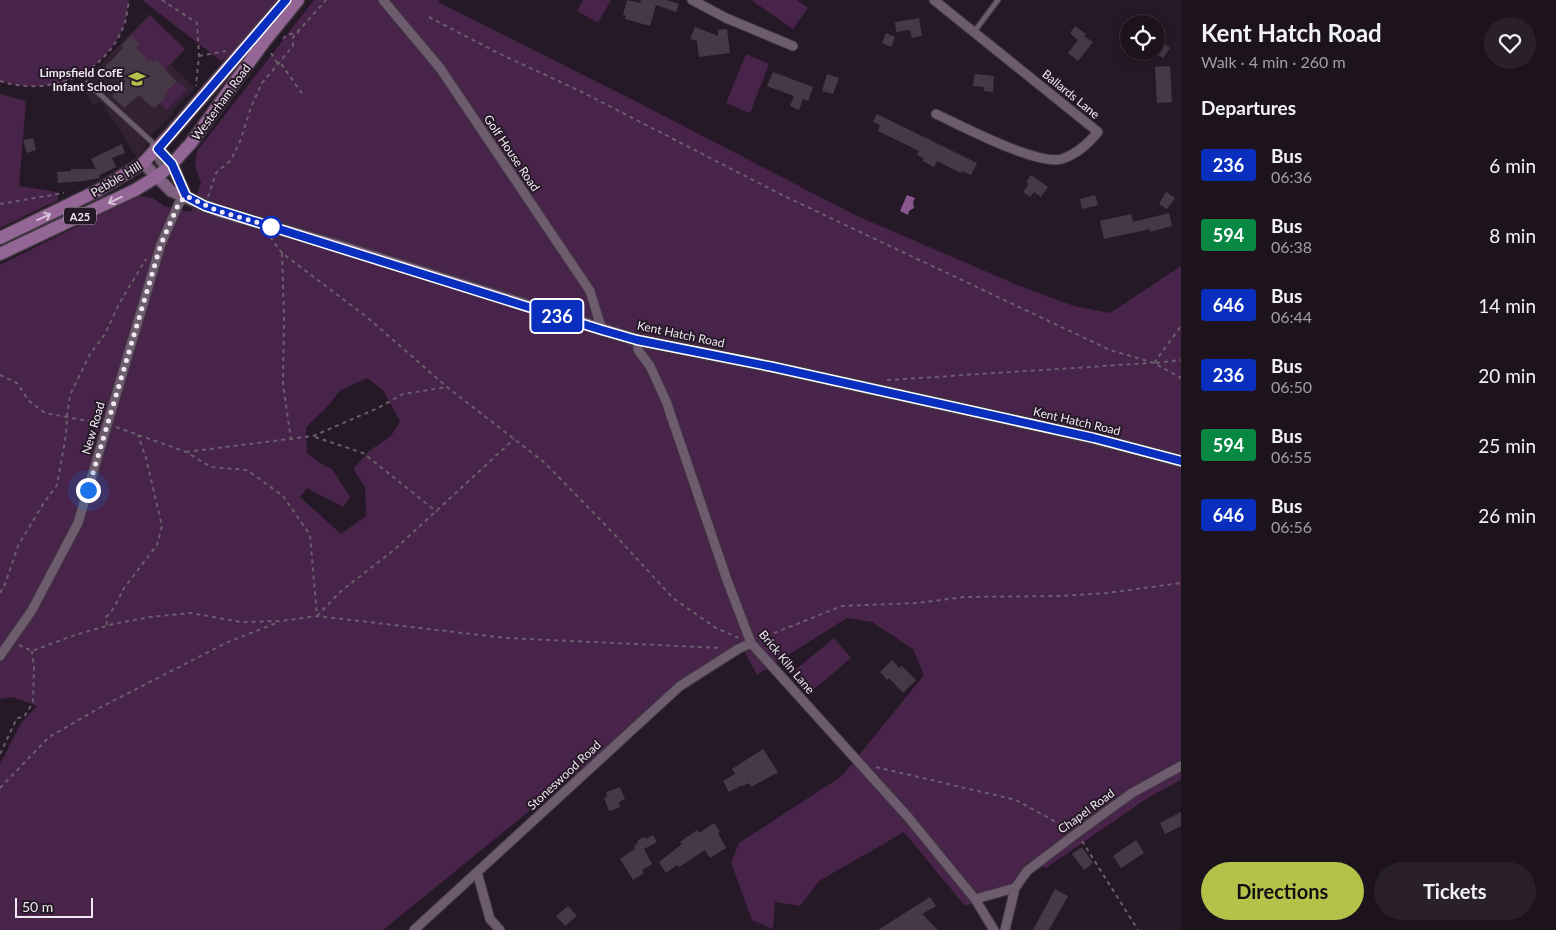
<!DOCTYPE html>
<html lang="en">
<head>
<meta charset="utf-8">
<style>
	:root { --surface:#1c131d; --page:#29202a; --text:#f1f3f6; --muted:#a09ea4; --line:#3a323b; --accent:#b4c24a }
	body { margin:0; font-family:Lato,sans-serif; background:var(--page); color:var(--text); height:100vh; display:flex; flex-direction:column; font-size:19px; white-space:nowrap }
	* { box-sizing:border-box; margin:0 }
	p { font-size:16px; color:var(--muted) }
	.icon { flex:none; width:28px; height:28px; fill:none; stroke:currentColor; stroke-width:2; stroke-linecap:round; stroke-linejoin:round }
	.map { position:relative; flex:1; overflow:hidden }
	.panel { display:flex; flex-direction:column; background:var(--surface); width:375px }
	.panel>* { flex:none }
	.badge { padding:0 10px; border-radius:4px; font-size:18px; line-height:32px }
	.fabs { position:absolute; left:1120px; top:15px; display:grid; gap:10px }
	.fabs a { display:grid; place-items:center; width:45px; height:45px; border-radius:50%; background:var(--surface); box-shadow:0 2px 12px #0003,0 0 0 1px var(--line); font-size:25px }
	.scale { position:absolute; left:15px; bottom:12px; width:78px; box-sizing:border-box; padding-left:5px; border:2px solid #f1e7f1; border-top:0; font-size:14px; line-height:18px; white-space:nowrap; color:#f1e7f1; -webkit-text-stroke:4px #261927; paint-order:stroke }
	.you { position:absolute; width:25px; height:25px; margin:-12px; border:4px solid #fff; border-radius:50%; background:#1a73e8; box-shadow:0 0 0 8px #1a73e833 }
	.map>.badge { position:absolute; translate:-50% -50%; box-shadow:0 0 0 2px #fff }
	h2 { padding:0 20px; font-size:19px; line-height:45px }
	.round { display:grid; place-items:center; flex:none; width:52px; height:52px; border-radius:26px; background:var(--page) }
	.summary { display:flex; align-items:center; justify-content:space-between; height:85px; padding:0 20px }
	h1 { font-size:24px; font-weight:700; line-height:38px }
	.action { display:flex; gap:10px; margin-top:auto; padding:10px 20px }
	.action a { flex:1; height:58px; border-radius:30px; background:var(--accent); color:#111; font-size:20px; font-weight:700; line-height:58px; text-align:center }
	.action a+a { background:var(--page); color:var(--text) }
	ul { padding:0; list-style:none }
	li { display:flex; align-items:center; gap:15px; height:70px; padding:0 20px }
	li div { flex:1 }
	li b { display:block; font-size:19px }
	li em { font-style:normal }
	li .badge { min-width:55px; font-weight:700; text-align:center }
	main { display:flex; flex:1; min-height:0 }
	.map>svg:first-child { display:block }
	.built { fill:#322033 }
	.green { fill:#48234a; fill-rule:evenodd }
	.water { fill:#89578b }
	.building { fill:#473847 }
	.lines { fill:none; stroke-linecap:round; stroke-linejoin:round }
	.service-casing { stroke:#413642; stroke-width:7 }
	.minor-casing { stroke:#413642; stroke-width:11 }
	.secondary-casing { stroke:#413642; stroke-width:14 }
	.primary-casing { stroke:#413642; stroke-width:15 }
	.path { stroke:#6a5e6a; stroke-width:2; stroke-dasharray:4 4; stroke-linecap:butt }
	.service { stroke:#6c5c6d; stroke-width:4.5 }
	.minor { stroke:#6c5c6d; stroke-width:9 }
	.secondary { stroke:#806181; stroke-width:11 }
	.primary { stroke:#946696; stroke-width:12 }
	.oneway { stroke:#d5c0d6 }
	.line-casing { stroke:#fff; stroke-width:11 }
	.line { stroke:#0a2ebe; stroke-width:8 }
	.walk { stroke:#f1e7f1; stroke-width:5; stroke-dasharray:0 9 }
	.stop-dot { fill:#fff; stroke:#0a2ebe; stroke-width:2.5 }
	.labels { text-anchor:middle; dominant-baseline:central; stroke-width:4; stroke-linejoin:round; paint-order:stroke }
	.shield { fill:#261927; stroke:#b4a9b4; stroke-width:1 }
	.shield-label { font-size:11px; font-weight:bold; fill:#f1e7f1 }
	.poi-label { font-size:12px; font-weight:bold; fill:#f1e7f1; stroke:#261927; text-anchor:end }
	.street-label { font-size:12px; fill:#f1e7f1; stroke:#261927 }
</style>
</head>
<body>
<main>
<div class="map">
<svg width="1181" height="930" viewBox="0 0 1181 930">
	<rect width="100%" height="100%" fill="#261927"/>
	<path class="built" d="M 149,14 L 185,49 L 171,65 L 195,88 L 173,110 L 175,112 L 151,134 L 152,137 L 137,158 L 101,102 L 93,104 L 80,86 Z"/>
	<path class="green" d="M 0,0 L 129,0 C 128,6 127,13 126,19 C 110,73 51,98 0,81 Z
		M 142,0 L 284,0 L 240,47 L 221,61 Z
		M 314,0 L 439,0 L 438,2 L 637,102 L 855,215 L 1020,286 L 1074,306 L 1110,313 L 1181,266 L 1181,780 L 1149,797 L 1046,868 L 1028,862 L 1009,886 L 965,906 L 904,832 L 819,881 L 800,906 L 775,902 L 773,929 L 752,920 L 731,863 L 739,843 L 842,776 L 924,675 L 913,649 L 872,622 L 847,618 L 757,675 L 740,643 L 671,689 L 596,757 L 383,930 L 0,930 L 0,764 L 21,723 L 37,706 L 13,697 L 0,699 L 0,265 L 138,196 L 153,198 L 164,206 L 191,212 L 201,183 L 195,167 L 197,151 ZM 367,378 L 383,390 L 400,421 L 391,436 L 369,451 L 353,469 L 365,487 L 366,516 L 341,534 L 300,497 L 307,488 L 343,507 L 350,497 L 332,469 L 323,465 L 307,453 L 306,427 L 325,409 L 340,391 Z
		M 583,0 L 611,0 L 598,23 L 577,11 Z
		M 751,0 L 797,0 L 808,8 L 793,29 Z
		M 150,15 L 185,49 L 165,70 L 156,59 L 153,62 L 151,59 L 149,61 L 132,52 L 140,44 L 131,35 Z
		M 746,54 L 769,64 L 750,113 L 726,103 Z
		M 178,81 L 187,89 L 167,110 L 160,103 L 166,98 L 164,96 L 167,93 L 165,90 L 171,88 Z
		M 0,94 L 26,101 L 19,186 L 57,192 L 58,200 L 0,228 Z
		M 834,638 L 851,658 L 812,691 L 795,670 Z"/>
	<path class="water" d="M 907,195 L 915,198 L 913,202 L 914,208 L 909,211 L 908,215 L 900,211 Z"/>
	<path class="building" d="M 627,0 L 640,3 L 641,0 L 667,0 L 679,4 L 676,12 L 656,5 L 650,26 L 625,19 L 626,16 L 623,15 Z
		M 919,18 L 922,36 L 912,38 L 910,30 L 896,32 L 895,22 Z
		M 1075,26 L 1086,34 L 1084,36 L 1093,42 L 1078,61 L 1068,53 L 1078,40 L 1070,33 Z
		M 695,27 L 718,36 L 718,30 L 727,29 L 730,53 L 699,57 L 697,41 L 690,39 Z
		M 886,33 L 895,37 L 891,47 L 882,43 Z
		M 131,35 L 140,44 L 136,48 L 149,61 L 151,59 L 153,62 L 156,59 L 177,82 L 166,92 L 168,93 L 164,96 L 166,98 L 154,108 L 153,106 L 152,107 L 139,95 L 124,108 L 112,96 L 126,82 L 115,70 L 105,79 L 99,73 L 123,48 L 121,46 Z
		M 1161,41 L 1170,48 L 1163,58 L 1154,52 L 1156,51 Z
		M 1170,66 L 1172,102 L 1157,103 L 1155,67 Z
		M 773,72 L 813,87 L 808,101 L 803,99 L 799,110 L 790,106 L 794,96 L 767,86 Z
		M 827,74 L 839,78 L 833,94 L 822,91 Z
		M 975,74 L 994,76 L 993,92 L 984,91 L 984,87 L 973,86 Z
		M 877,114 L 977,163 L 971,175 L 962,171 L 961,173 L 937,161 L 934,167 L 923,161 L 924,159 L 917,155 L 919,151 L 878,131 L 880,125 L 873,122 Z
		M 33,138 L 36,150 L 27,153 L 23,140 Z
		M 122,144 L 125,153 L 112,158 L 116,167 L 100,175 L 99,178 L 84,181 L 58,183 L 57,172 L 71,171 L 71,169 L 96,169 L 91,159 Z
		M 1031,175 L 1048,187 L 1041,197 L 1034,192 L 1030,197 L 1023,192 L 1029,184 L 1026,182 Z
		M 1166,192 L 1175,198 L 1167,209 L 1159,204 Z
		M 1095,195 L 1098,205 L 1082,209 L 1080,199 Z
		M 1169,213 L 1172,226 L 1150,232 L 1150,229 L 1104,239 L 1100,221 L 1131,214 L 1133,222 Z
		M 892,660 L 899,668 L 902,666 L 916,680 L 903,693 L 889,678 L 887,680 L 880,672 Z
		M 763,749 L 778,772 L 751,787 L 749,783 L 743,786 L 742,785 L 729,792 L 723,781 L 735,774 L 732,769 Z
		M 620,787 L 625,799 L 619,802 L 620,807 L 609,811 L 604,798 L 607,796 L 606,792 Z
		M 1181,812 L 1181,826 L 1165,834 L 1160,823 Z
		M 714,823 L 720,832 L 718,833 L 726,848 L 710,858 L 705,850 L 679,867 L 677,865 L 666,873 L 659,862 L 682,844 L 680,842 L 697,830 L 699,833 Z
		M 653,835 L 657,842 L 644,849 L 652,864 L 642,870 L 644,873 L 633,880 L 620,859 L 635,849 L 634,846 L 638,843 L 637,841 L 644,837 L 646,839 Z
		M 1136,840 L 1144,853 L 1121,868 L 1113,856 Z
		M 1082,847 L 1093,863 L 1084,870 L 1072,854 Z
		M 1055,889 L 1068,896 L 1049,930 L 1033,930 Z
		M 930,897 L 936,906 L 922,914 L 938,930 L 878,930 Z
		M 568,906 L 577,916 L 565,926 L 556,916 Z"/>
	<g class="lines">
		<g class="service-casing">
			<path id="service" d="M 974,32 L 998,0
				M 93,88 L 152,142 L 153,148
				M 154,155 L 164,170"/>
		</g>
		<g class="minor-casing">
			<path id="minor" d="M 383,0 L 440,68 L 590,291 L 602,330
				M 692,0 L 726,18 L 793,46
				M 934,0 L 1098,132 C 1088,144 1077,154 1062,159 C 1037,166 960,125 936,114
				M 637,340 L 638,350 L 650,366 L 666,401 L 727,580 L 751,643 L 908,817 L 975,899 L 994,930
				M 0,656 L 32,610 L 78,523 L 161,244 L 179,203 L 186,196
				M 477,872 L 490,919 L 500,930
				M 1015,888 L 1027,871 L 1077,833 L 1132,793 L 1181,766
				M 975,899 L 1015,888 L 1005,930
				M 414,930 L 680,686 L 738,649 L 751,643"/>
		</g>
		<g class="secondary-casing">
			<path id="secondary" d="M 158,149 L 172,164 L 186,196
				M 143,163 L 171,191 L 218,211 L 339,246 L 637,340 L 773,367 L 1093,438 L 1181,461"/>
		</g>
		<g class="primary-casing">
			<path id="primary" d="M 0,238 L 99,190 L 143,163 L 172,132 L 286,0
				M 0,254 L 135,190 L 158,176 L 172,164 L 191,143 L 264,42 L 298,0"/>
		</g>
		<path class="path" d="M 162,0 L 197,23 L 199,56 L 196,86
			M 429,17 L 498,53 L 580,91 L 784,196 L 1110,350 L 1154,363 L 1181,378
			M 283,39 L 286,35 L 299,32
			M 271,53 L 278,64 L 282,65 L 303,95
			M 199,56 L 226,51
			M 80,75 L 87,82
			M 0,81 C 51,98 110,73 126,19 C 127,13 128,6 129,0
			M 208,197 L 216,173 L 231,160 L 241,139 L 251,107 L 262,83 L 293,46 L 293,37 L 326,0
			M 0,204 L 64,193
			M 270,237 L 282,253 L 368,318 L 447,387 L 545,463 L 615,535 L 673,598 L 716,628 L 739,638
			M 282,253 L 284,317 L 283,384 L 291,440
			M 1154,363 L 1181,326
			M 1156,363 L 1181,360
			M 0,375 L 17,383 L 29,401 L 45,413 L 99,423
			M 887,380 L 1151,363
			M 116,427 L 186,452 L 211,467 L 247,470 L 283,496 L 310,535 L 317,616
			M 315,437 L 363,453 L 437,512
			M 186,452 L 313,436 L 378,408 L 403,394 L 447,387
			M 0,593 L 5,584 L 18,546 L 43,504 L 57,485 L 66,435 L 67,416 L 70,395 L 90,354 L 105,334 L 119,304 L 146,259
			M 317,616 L 341,591 L 394,550 L 514,439
			M 107,625 L 106,617 L 114,608 L 124,588 L 157,545 L 162,526 L 146,458 L 138,435
			M 759,639 L 842,606 L 917,603 L 965,597 L 1060,596 L 1107,593 L 1181,583
			M 19,645 L 32,651 L 72,636 L 113,624 L 150,617 L 191,613 L 241,622 L 281,621 L 317,616 L 506,638 L 722,648
			M 0,754 L 17,718 L 24,717 L 33,702 L 34,668 L 32,651
			M 876,767 L 1016,800 L 1067,828
			M 0,788 L 49,737 L 103,706 L 228,642 L 279,622
			M 1082,841 L 1138,930"/>
		<use href="#service" class="service"/>
		<use href="#minor" class="minor"/>
		<use href="#secondary" class="secondary"/>
		<use href="#primary" class="primary"/>
	</g>
	<defs><path id="oneway-shaft" d="M-6 0H5M1.5-3L5.5 0L1.5 3" fill="none" stroke-width="1.6" stroke-linecap="round" stroke-linejoin="round" transform="scale(1.25)"/></defs>
	<g class="oneway">
		<use href="#oneway-shaft" transform="translate(115 200) rotate(155)"/>
		<use href="#oneway-shaft" transform="translate(44 217) rotate(-24)"/>
	</g>
	<g class="lines">
		<g class="line-casing">
			<path id="line" d="M 286,0 L 158,149 L 172,164 L 186,196 L 205,206 L 602,330 L 637,340 L 773,367 L 1094,438 L 1181,461"/>
		</g>
		<use href="#line" class="line"/>
		<path class="walk" d="M 88,490 L 161,244 L 179,203 L 186,196 L 218,211 L 263,224 L 265,231 L 271,227"/>
	</g>
	<defs>
		<g id="school-bare" transform="scale(1.35)"><path d="M0-5L7-2L0 1L-7-2ZM-4 1L0 2.5L4 1V4Q0 6-4 4Z" fill="#b4c24a" stroke="#261927" stroke-width="2.5" paint-order="stroke"/></g>
	</defs>
	<g fill-rule="evenodd">
		<use href="#school-bare" x="137" y="79"/>
	</g>
	<circle class="stop-dot" cx="271" cy="227" r="10"/>
	<g class="labels">
		<rect class="shield" x="64" y="207.5" width="32" height="17" rx="4"/>
		<g class="shield-label">
			<text x="80" y="216">A25</text>
		</g>
		<g class="poi-label">
			<text x="123" y="72">Limpsfield CofE<tspan x="123" dy="14">Infant School</tspan></text>
		</g>
		<g class="street-label">
			<text transform="translate(1071 94) rotate(39)">Ballards Lane</text>
			<text transform="translate(221 102) rotate(-54)">Westerham Road</text>
			<text transform="translate(512 153) rotate(56)">Golf House Road</text>
			<text transform="translate(116 179) rotate(-31)">Pebble Hill</text>
			<text transform="translate(681 334) rotate(12)">Kent Hatch Road</text>
			<text transform="translate(1077 421) rotate(13)">Kent Hatch Road</text>
			<text transform="translate(93 428) rotate(-74)">New Road</text>
			<text transform="translate(787 662) rotate(50)">Brick Kiln Lane</text>
			<text transform="translate(564 775) rotate(-43)">Stoneswood Road</text>
			<text transform="translate(1086 811) rotate(-36)">Chapel Road</text>
		</g>
	</g>
</svg>
<div class="fabs">
<a><svg class="icon" aria-label="locate" viewBox="0 0 24 24"><circle cx="12" cy="12" r="6"/><path d="M12 2v4M12 18v4M2 12h4M18 12h4"/></svg></a>
</div>
<div class="scale">50 m</div>
<div class="you" style="left:88px;top:490px"></div>
<b class="badge" style="left:557px;top:316px;background:#0a2ebe;color:#fff">236</b>
</div>
<section class="panel">
<div class="summary"><div><h1>Kent Hatch Road</h1><p>Walk · 4 min · 260 m</p></div><a class="round"><svg class="icon" aria-label="heart" viewBox="0 0 24 24"><path d="M12 20l-8-8c-3-5 5-10 8-4 3-6 11-1 8 4z"/></svg></a></div>
<h2>Departures</h2>
<ul>
<li><span class="badge" style="background:#0a2ebe;color:#fff">236</span><div><b>Bus</b><p>06:36</p></div><em>6 min</em></li>
<li><span class="badge" style="background:#068843;color:#fff">594</span><div><b>Bus</b><p>06:38</p></div><em>8 min</em></li>
<li><span class="badge" style="background:#0a2ebe;color:#fff">646</span><div><b>Bus</b><p>06:44</p></div><em>14 min</em></li>
<li><span class="badge" style="background:#0a2ebe;color:#fff">236</span><div><b>Bus</b><p>06:50</p></div><em>20 min</em></li>
<li><span class="badge" style="background:#068843;color:#fff">594</span><div><b>Bus</b><p>06:55</p></div><em>25 min</em></li>
<li><span class="badge" style="background:#0a2ebe;color:#fff">646</span><div><b>Bus</b><p>06:56</p></div><em>26 min</em></li>
</ul>
<div class="action"><a>Directions</a><a>Tickets</a></div>
</section>
</main>
</body>
</html>
